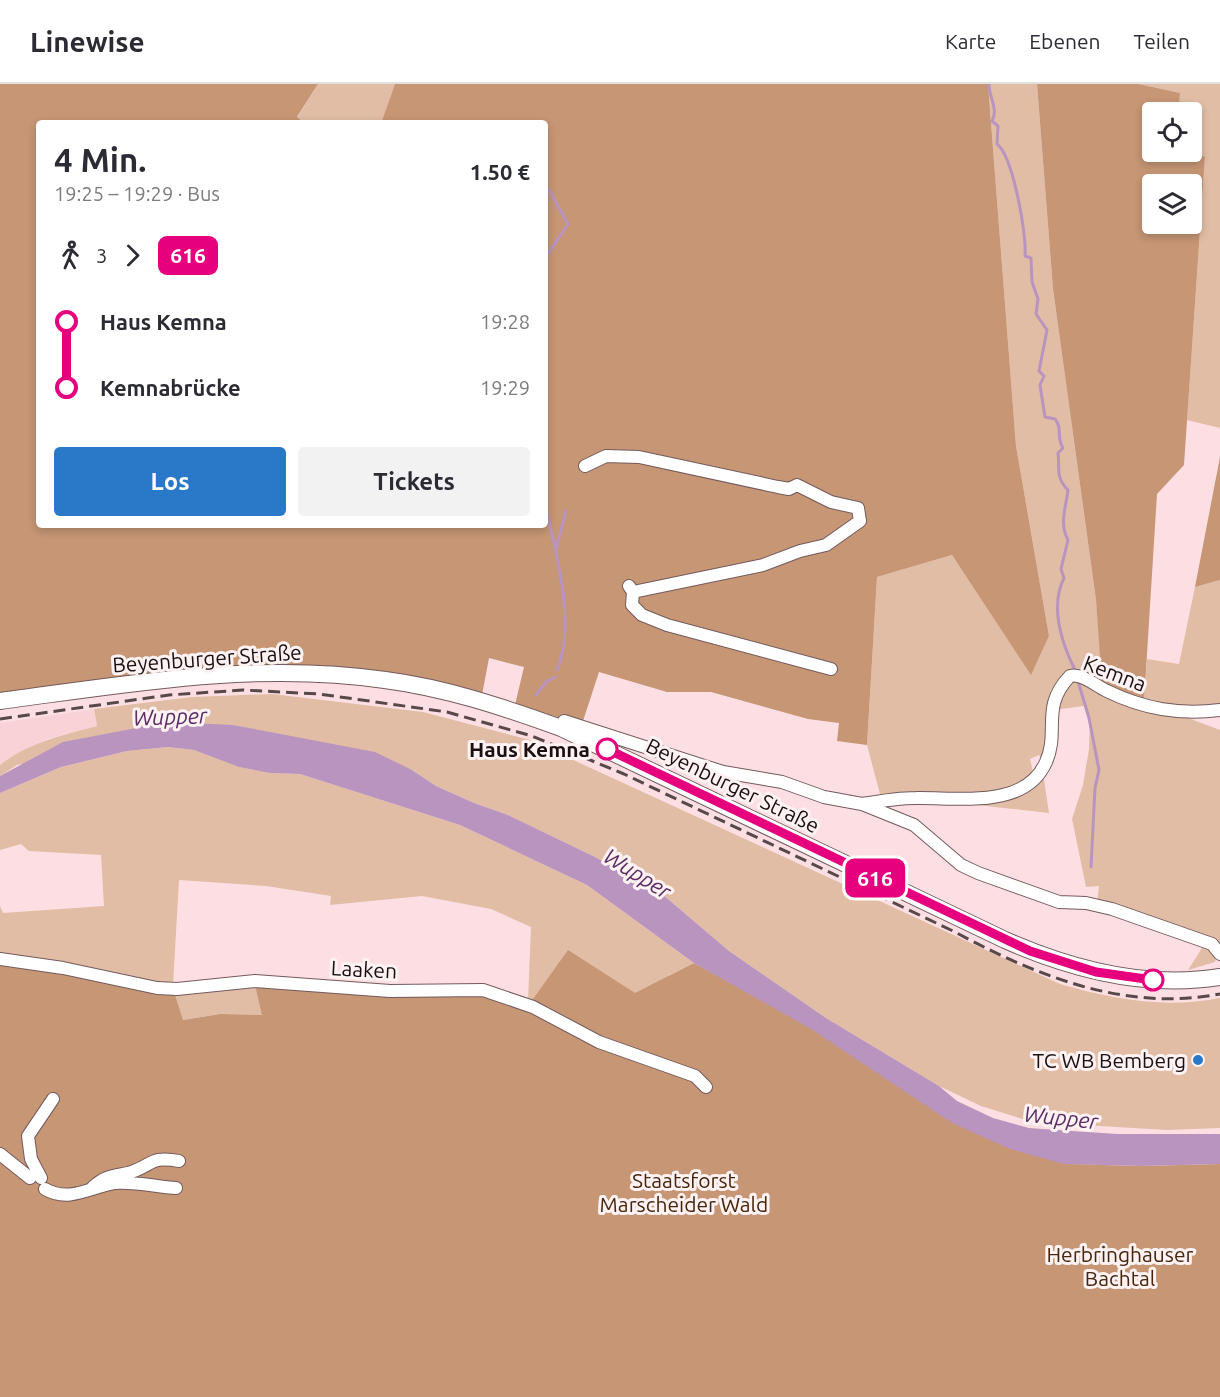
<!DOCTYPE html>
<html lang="de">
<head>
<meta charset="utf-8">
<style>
	:root { --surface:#fff; --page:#f2f2f3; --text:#2b2b33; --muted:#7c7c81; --line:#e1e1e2; --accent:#2a79c8 }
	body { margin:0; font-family:Ubuntu,sans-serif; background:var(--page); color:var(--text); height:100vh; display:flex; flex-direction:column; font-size:22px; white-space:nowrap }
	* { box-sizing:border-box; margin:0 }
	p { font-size:20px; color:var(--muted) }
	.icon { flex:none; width:33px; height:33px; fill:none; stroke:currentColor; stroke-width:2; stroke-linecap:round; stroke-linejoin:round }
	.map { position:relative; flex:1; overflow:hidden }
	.drawer { position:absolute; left:36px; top:36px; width:512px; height:408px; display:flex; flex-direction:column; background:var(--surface); border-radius:6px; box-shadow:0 3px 9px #0003 }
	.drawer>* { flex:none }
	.badge { padding:0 12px; border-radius:9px; font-size:21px; line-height:39px }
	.fabs { position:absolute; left:1142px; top:18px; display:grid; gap:12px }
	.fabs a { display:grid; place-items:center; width:60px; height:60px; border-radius:6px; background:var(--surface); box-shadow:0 3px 9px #0003; font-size:30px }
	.map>.badge { position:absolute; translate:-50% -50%; box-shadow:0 0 0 3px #fff }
	.legs { display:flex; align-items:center; gap:9px; height:66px; padding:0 18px; font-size:20px }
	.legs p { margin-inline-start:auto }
	.head { display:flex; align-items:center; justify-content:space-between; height:102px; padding:0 18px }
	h1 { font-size:33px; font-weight:600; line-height:45px }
	.primary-button { display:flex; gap:12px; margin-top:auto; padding:12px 18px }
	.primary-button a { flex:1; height:69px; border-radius:6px; background:var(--accent); color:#fff; font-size:24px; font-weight:600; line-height:69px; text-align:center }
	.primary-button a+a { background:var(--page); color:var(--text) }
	ul { padding:0 18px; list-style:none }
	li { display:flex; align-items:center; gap:21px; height:66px; font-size:22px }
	li i { display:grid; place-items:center; width:9px; height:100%; margin:0 8px; background:currentColor }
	li i::after { content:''; width:15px; height:15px; margin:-8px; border:4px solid; border-radius:50%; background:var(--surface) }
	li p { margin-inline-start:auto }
	li:first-child i { background:linear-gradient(#0000 50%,currentColor 0) }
	li:last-child i { background:linear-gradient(currentColor 50%,#0000 0) }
	header { display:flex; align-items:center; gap:36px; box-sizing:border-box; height:84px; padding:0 30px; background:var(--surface); border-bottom:2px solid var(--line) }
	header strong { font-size:28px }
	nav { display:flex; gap:33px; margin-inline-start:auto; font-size:21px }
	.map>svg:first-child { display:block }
	.built { fill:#f9d2d7 }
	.green { fill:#e1bda5 }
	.forest { fill:#c69675; fill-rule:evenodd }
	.water { fill:#b994be }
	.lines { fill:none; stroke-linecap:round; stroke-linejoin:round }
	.stream { stroke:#b994be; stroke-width:3 }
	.street-casing { stroke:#735a5d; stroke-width:14 }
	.secondary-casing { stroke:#735a5d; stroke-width:18 }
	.street { stroke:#fff; stroke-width:12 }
	.secondary { stroke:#fff; stroke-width:16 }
	.rail { stroke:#57484a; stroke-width:3; stroke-dasharray:12 6; stroke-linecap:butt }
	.line-1-casing { stroke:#fff; stroke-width:14 }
	.line-1 { stroke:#e6007e; stroke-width:9 }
	.stop-1-dot { fill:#fff; stroke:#e6007e; stroke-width:3 }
	.poi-dot { fill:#2a79c8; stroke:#fef2f3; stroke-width:2 }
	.labels { text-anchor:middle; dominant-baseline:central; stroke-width:6; stroke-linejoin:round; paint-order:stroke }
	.street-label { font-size:21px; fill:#1a1012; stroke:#fef2f3 }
	.stop-label { font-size:21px; font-weight:bold; fill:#1a1012; stroke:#fef2f3; text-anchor:end }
	.poi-label { font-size:21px; fill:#1a1012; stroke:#fef2f3; text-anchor:end }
	.park-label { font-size:21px; fill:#46250b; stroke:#fef2f3 }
	.water-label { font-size:22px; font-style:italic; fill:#5c2d63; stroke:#fef2f3 }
</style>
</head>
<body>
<header>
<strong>Linewise</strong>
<nav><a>Karte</a><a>Ebenen</a><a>Teilen</a></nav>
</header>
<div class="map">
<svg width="1220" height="1313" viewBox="0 0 1220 1313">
	<rect width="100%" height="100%" fill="#fddfe3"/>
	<path class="built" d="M 94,625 L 97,642 L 47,655 L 0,681 L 0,639 Z"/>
	<path class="green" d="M 318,0 L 395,0 L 381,39 L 304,39 L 297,34 Z
		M 988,0 L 1037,0 L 1053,205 L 1096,516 L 1103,601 L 1144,618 L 1147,575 L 1179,580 L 1195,503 L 1220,496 L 1220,624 L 1175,629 L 1220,646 L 1220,859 L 1097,819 L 1099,802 L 1086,803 L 1072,735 L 1083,701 L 1089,665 L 1090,635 L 1084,622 L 1054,626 L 1065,599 L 1071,594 L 1081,595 L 1100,605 L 1100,600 C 1089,593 1078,585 1065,592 L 1048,626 L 1045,670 L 1043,676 L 1039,671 L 1030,675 L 1033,688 C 1026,706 1006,704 991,707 L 989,711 L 881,714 L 867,661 L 877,493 L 952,471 L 1031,590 L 1049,552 L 1016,362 Z
		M 1139,0 L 1220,0 L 1220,344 L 1187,336 L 1205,74 L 1191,65 L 1191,28 L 1179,28 L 1180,9 Z
		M 272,610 L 423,628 L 530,656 L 1060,900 C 1112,915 1165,925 1220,914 L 1220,1044 L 1167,1046 L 1032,1038 L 981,1022 L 939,1002 L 826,934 L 729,867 L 662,810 L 595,773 L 508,731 L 474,719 L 436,702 L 412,686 L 300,655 L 233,641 L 17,681 L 0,692 L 0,681 C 28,659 63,651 97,642 L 94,625 L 192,613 Z
		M 168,663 L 194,666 L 240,683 L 270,689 L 300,690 L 460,741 L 587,801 L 694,879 L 668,892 L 993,1059 L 1102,1081 L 1220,1313 L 528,916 L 531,843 L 491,825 L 422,812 L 330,821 L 331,812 L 266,802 L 179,796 L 173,901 L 254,897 L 263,931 L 220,930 L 182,936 L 0,877 L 0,822 L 3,829 L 104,822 L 101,771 L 29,767 L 21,760 L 0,766 L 0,709 L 61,683 L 127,667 Z
		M 1043,689 L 1049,729 L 958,719 L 991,715 Z
		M 1199,860 L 1207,861 L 1216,874 L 1215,878 L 1188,886 L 1202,864 Z"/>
	<path class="forest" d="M 0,0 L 318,0 L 297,33 L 304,39 L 39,39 L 39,441 L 544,441 L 544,39 L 381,39 L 395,0 L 988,0 L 1016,362 L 1049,552 L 1031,591 L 952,471 L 877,493 L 867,661 L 837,657 L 839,639 L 808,635 L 711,608 L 667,608 L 599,588 L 582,640 L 515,621 L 524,583 L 489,574 L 482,611 L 350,587 L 0,612 Z
		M 1037,0 L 1139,0 L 1180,9 L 1179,28 L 1152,28 L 1152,68 L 1191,68 L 1191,65 L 1205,73 L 1184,381 L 1157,410 L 1144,618 L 1102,601 L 1096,516 L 1053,205 ZM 1152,100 L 1191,100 L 1191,140 L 1152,140 Z
		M 1220,373 L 1220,496 L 1195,503 Z
		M 568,866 L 635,909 L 694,879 L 1064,1080 L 1141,1082 L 1220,1080 L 1220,1313 L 0,1313 L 0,877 L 172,902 L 183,936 L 220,930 L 262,931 L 254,897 L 455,906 L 528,922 Z"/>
	<path class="water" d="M 168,638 L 233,641 L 375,668 L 412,686 L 436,702 L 474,719 L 508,731 L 595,773 L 662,810 L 729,867 L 826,934 L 939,1002 L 957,1017 L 993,1034 L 1029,1044 L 1071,1047 L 1118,1050 L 1220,1050 L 1220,1080 L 1141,1082 L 1064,1080 L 1010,1065 L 952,1039 L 811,945 L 694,879 L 587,801 L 460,741 L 300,690 L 270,689 L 239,683 L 194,666 L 168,663 L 127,667 L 61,683 L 0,709 L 0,692 L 63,658 Z"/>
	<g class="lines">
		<path class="stream" d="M 989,0 C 988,11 999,25 992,37 L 998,42 L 997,60 C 1013,72 1027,151 1025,172 L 1031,174 L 1032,198 L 1038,215 L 1036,230 L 1047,246 L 1039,287 L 1044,292 L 1040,301 L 1045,333 L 1055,335 C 1063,344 1056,354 1063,364 L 1058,369 C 1060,384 1055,393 1068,406 C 1066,423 1059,440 1068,456 L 1061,485 L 1064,494 C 1049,524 1062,560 1076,588
			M 544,176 L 568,140 L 549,106
			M 544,416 C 555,464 577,540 557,586
			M 556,465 L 566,427
			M 1078,597 L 1089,634 L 1099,686 L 1095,704 L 1091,783
			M 536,611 L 546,598 L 555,593"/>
		<g class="street-casing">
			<path id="street" d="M 585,382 L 606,372 L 639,373 L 778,403 L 789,405 L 797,401 L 831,418 L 858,424 L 860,437 L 826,461 L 800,467 L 763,481 L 633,508 L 629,502
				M 633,508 L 632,521 L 642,531 L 667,541 L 831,585
				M 561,644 L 564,637 L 723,688 L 782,698 L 824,713 L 862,720 L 914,741 L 961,781 L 978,789 L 1059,818 L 1086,819 L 1112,825 L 1212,860 L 1220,870
				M 862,720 C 880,717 898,714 916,714 C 957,713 1025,726 1046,678 C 1060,647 1040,623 1070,592 C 1082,589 1096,602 1107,607 C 1144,625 1179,631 1220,626
				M 0,875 L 63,884 L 157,904 L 177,905 L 255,897 L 390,907 L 483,906 L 533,923 L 599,958 L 695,992 L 706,1003
				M 0,1070 L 30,1094
				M 41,1094 L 31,1075 L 28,1052 L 53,1015
				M 93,1103 C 105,1092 113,1092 128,1089 C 151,1083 150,1071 179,1077
				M 45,1105 C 69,1119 91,1103 114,1099 C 134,1097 157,1103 176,1104"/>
		</g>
		<g class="secondary-casing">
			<path id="secondary" d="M 0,617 C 128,600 256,577 385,596 C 446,604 503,623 561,644 L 1005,856 C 1073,886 1146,905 1220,893"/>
		</g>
		<use href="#street" class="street"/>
		<use href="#secondary" class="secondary"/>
		<path class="rail" d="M 0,635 L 169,611 L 243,606 L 319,610 L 447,628 L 532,652 L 624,690 L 955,848 C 1037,892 1125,928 1220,910"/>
	</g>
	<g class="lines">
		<g class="line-1-casing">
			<path id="line-1" d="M 607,665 L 1030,867 L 1096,888 L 1153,896"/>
		</g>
		<use href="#line-1" class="line-1"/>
	</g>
	<g class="stop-1-dot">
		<circle cx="607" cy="665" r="10"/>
		<circle cx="1153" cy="896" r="10"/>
	</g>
	<circle class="poi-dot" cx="1198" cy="976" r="6"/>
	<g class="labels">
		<g class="street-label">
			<text transform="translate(207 574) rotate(-4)">Beyenburger Straße</text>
			<text transform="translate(1115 589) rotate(21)">Kemna</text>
			<text transform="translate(733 701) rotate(26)">Beyenburger Straße</text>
			<text transform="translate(364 885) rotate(3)">Laaken</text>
		</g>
		<g class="stop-label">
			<text x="590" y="665">Haus Kemna</text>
		</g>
		<g class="poi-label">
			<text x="1186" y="976">TC WB Bemberg</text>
		</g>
		<g class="park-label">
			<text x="684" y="1096">Staatsforst<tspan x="684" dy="24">Marscheider Wald</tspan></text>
			<text x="1120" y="1170">Herbringhauser<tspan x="1120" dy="24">Bachtal</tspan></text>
		</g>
		<g class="water-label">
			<text transform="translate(170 632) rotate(-2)">Wupper</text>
			<text transform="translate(638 789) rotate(32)">Wupper</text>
			<text transform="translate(1061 1033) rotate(6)">Wupper</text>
		</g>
	</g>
</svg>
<div class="fabs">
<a><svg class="icon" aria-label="locate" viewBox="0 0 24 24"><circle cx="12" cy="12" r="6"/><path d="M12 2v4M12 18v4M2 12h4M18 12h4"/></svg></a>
<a><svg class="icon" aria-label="layers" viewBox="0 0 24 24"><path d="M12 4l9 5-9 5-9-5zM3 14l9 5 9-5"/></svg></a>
</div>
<b class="badge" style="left:875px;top:794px;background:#e6007e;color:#fff">616</b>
<section class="drawer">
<div class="head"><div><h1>4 Min.</h1><p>19:25 – 19:29 · Bus</p></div><b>1.50 €</b></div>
<div class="legs"><svg class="icon" aria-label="walk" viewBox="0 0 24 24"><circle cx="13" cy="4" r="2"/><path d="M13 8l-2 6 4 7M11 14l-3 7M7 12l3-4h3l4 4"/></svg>3<svg class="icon" aria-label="forward" viewBox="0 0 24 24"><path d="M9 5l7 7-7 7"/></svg><b class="badge" style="background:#e6007e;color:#fff">616</b></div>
<ul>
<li><i style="color:#e6007e"></i><b>Haus Kemna</b><p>19:28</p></li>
<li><i style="color:#e6007e"></i><b>Kemnabrücke</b><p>19:29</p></li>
</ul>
<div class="primary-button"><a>Los</a><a>Tickets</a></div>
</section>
</div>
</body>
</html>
